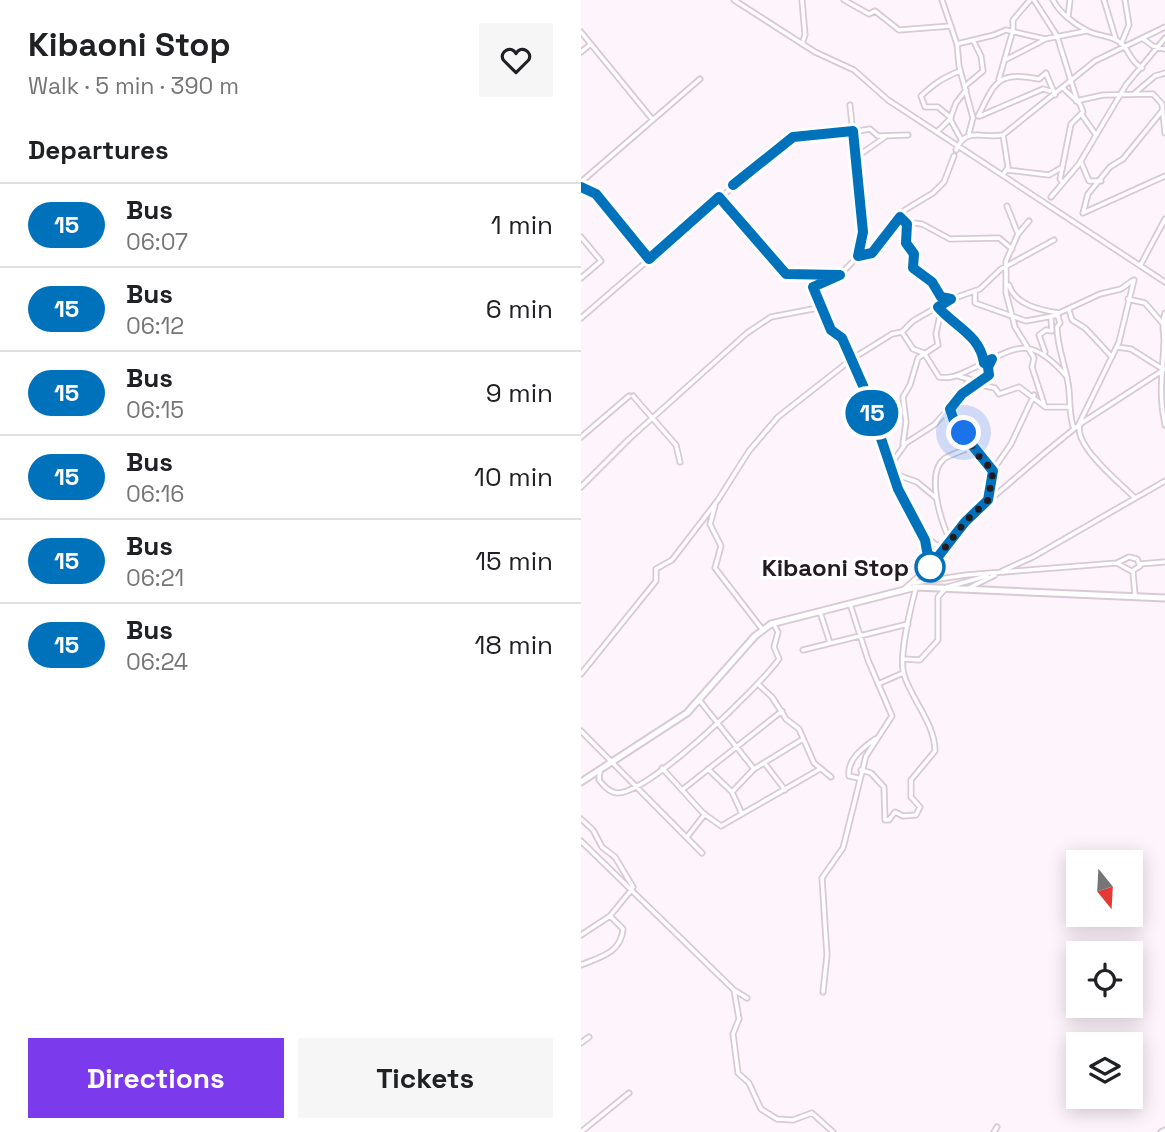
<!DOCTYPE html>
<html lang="en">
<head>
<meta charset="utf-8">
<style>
	:root { --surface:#fff; --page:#f6f6f6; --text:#202124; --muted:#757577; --line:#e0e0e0; --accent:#7c3aed }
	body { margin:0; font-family:"Space Grotesk",sans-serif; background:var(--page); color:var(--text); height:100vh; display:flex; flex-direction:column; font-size:26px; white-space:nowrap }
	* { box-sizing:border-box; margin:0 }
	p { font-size:23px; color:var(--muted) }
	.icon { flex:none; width:38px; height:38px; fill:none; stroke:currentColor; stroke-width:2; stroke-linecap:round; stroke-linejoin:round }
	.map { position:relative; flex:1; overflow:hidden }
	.side { display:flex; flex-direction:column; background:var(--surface); width:581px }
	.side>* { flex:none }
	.badge { padding:0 14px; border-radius:23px; font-size:24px; line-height:46px }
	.needle { width:46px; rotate:162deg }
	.tools { position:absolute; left:485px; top:850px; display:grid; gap:14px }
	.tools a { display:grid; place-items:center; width:77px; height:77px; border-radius:0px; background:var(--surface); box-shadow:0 4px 18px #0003; font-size:35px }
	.you { position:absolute; width:35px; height:35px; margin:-18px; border:5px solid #fff; border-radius:50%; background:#1a73e8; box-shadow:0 0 0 10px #1a73e833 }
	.map>.badge { position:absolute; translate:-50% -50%; box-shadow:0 0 0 4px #fff }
	h2 { padding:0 28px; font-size:26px; line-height:63px }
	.round { display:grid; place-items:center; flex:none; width:74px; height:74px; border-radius:0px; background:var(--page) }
	.head { display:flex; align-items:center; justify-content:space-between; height:119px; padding:0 28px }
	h1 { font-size:33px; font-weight:800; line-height:52px }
	.cta { display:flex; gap:14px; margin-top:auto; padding:14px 28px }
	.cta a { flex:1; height:80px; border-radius:0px; background:var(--accent); color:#fff; font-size:28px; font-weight:800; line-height:80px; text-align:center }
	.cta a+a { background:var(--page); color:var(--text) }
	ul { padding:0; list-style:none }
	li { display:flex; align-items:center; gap:21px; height:84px; padding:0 28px; border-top:2px solid var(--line) }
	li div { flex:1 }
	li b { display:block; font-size:26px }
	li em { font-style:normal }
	li .badge { min-width:77px; font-weight:700; text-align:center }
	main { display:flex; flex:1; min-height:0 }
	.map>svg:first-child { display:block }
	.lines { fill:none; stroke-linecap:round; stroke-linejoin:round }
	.minor-casing { stroke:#d8c9d5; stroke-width:7 }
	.tertiary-casing { stroke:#d8c9d5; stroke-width:9 }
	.minor { stroke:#fff; stroke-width:3.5 }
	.tertiary { stroke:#fff; stroke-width:5 }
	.line-casing { stroke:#fff; stroke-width:16 }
	.line { stroke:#0072bc; stroke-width:10 }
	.walk { stroke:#221c21; stroke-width:7; stroke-dasharray:0 12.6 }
	.stop-dot { fill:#fff; stroke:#0072bc; stroke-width:3.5 }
	.labels { text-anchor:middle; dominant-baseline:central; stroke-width:7; stroke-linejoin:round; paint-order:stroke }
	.stop-label { font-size:24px; font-weight:bold; fill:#221c21; stroke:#fff; text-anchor:end }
</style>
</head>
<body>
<main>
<section class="side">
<div class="head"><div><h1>Kibaoni Stop</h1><p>Walk · 5 min · 390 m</p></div><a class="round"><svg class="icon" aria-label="heart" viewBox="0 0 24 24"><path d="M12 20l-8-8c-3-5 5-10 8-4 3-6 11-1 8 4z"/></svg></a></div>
<h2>Departures</h2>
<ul>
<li><span class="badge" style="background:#0072bc;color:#fff">15</span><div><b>Bus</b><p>06:07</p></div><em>1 min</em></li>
<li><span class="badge" style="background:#0072bc;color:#fff">15</span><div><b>Bus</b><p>06:12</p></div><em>6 min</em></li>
<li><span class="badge" style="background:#0072bc;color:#fff">15</span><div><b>Bus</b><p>06:15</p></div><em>9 min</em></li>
<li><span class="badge" style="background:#0072bc;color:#fff">15</span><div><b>Bus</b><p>06:16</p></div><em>10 min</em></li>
<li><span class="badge" style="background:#0072bc;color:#fff">15</span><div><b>Bus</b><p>06:21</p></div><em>15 min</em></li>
<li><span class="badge" style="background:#0072bc;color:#fff">15</span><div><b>Bus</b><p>06:24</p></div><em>18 min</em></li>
</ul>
<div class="cta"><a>Directions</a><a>Tickets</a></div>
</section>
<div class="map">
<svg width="584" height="1132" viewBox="0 0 584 1132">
	<rect width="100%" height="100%" fill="#fef4fc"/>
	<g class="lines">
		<g class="minor-casing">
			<path id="minor" d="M 153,0 L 234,52 L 273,70 L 307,100 L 584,282
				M 221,0 L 224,35 L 221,44
				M 263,0 L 288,14 L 294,11 L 318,30 L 370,26
				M 361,0 L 376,44 L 378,66 L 392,118 L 388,133
				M 453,0 L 476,36 L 496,100
				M 472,0 C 478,12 493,24 505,30 C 516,37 530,34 541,44 C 549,52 549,61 561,68
				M 523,0 L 535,40
				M 487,17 L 489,0
				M 0,32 L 71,119
				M 561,38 L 572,46 L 584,49
				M 376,44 L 413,35 L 425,30 L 464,39 L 505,31
				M 540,44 L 548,25 L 544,0
				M 0,52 L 10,44
				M 426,59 L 463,40
				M 418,79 L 432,30 L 432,20 L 449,0
				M 384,86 L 402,71 L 400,56 L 392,40
				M 554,93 L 574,76 L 584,73
				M 495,101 L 522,95 L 572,94 L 581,104 L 584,133
				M 269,105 L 282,232 L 277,255
				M 501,115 L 515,135
				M 397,116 C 414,83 416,70 458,79 L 465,73 L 474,95
				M 399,116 L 462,89 L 469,91
				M 370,118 L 357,107 L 344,107 L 340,96 C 353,84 361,78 379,71
				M 369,119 L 380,139
				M 357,131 L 369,119 L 375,103 L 385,90
				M 375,150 C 385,126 401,139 422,135 L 514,61 L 584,27
				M 274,158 L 304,137
				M 500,162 L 508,181 L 520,181
				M 426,170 L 468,175 L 480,168
				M 422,175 L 427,167 L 422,135
				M 0,182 L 119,79
				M 482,183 L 479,179 L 490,124 L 502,112 L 499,104 L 482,88
				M 0,188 L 15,194 L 68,259
				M 138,197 L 205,274 L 255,275
				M 470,197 L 498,164 L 545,85 L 584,38
				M 426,206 L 437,234
				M 502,213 L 507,194 L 529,167 L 542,159 L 581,111
				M 502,213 L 584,176
				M 319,217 L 326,224 L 325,241 L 333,254 L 332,268 L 351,282 L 360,297 L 370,299
				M 448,221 L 437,234 L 425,261 L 425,293 L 434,327 L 453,358 L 451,367 L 464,407 L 488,407
				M 324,222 L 341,224 L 369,239 L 418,238 L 431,249
				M 0,237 L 20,261 L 0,278
				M 559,266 L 584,219
				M 428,285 C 434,305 459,310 478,313 L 519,294 L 540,289 L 551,281
				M 394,292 L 394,303 L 445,321 L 477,315
				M 547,299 L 564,303 L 584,326
				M 488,310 L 491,320 L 504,328 L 531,357
				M 361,311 C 377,329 400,337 403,363
				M 476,313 L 479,323 L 476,327 C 476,346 484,364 487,383 C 490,399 487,413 493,429
				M 584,313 C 580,324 583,330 583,341 C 582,373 577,392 584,425
				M 0,318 L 204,142 L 220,136 L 240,137 L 289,129 L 297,136 L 327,135
				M 321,332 L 332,349 L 343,353 L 358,377 C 368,379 375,376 384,372 C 432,351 445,329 486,377
				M 536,347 L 550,349 L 580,368
				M 464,352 L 458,335 L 465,330 L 471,331 L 470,319
				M 377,376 L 388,379 L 381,392
				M 396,384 L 414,388 L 418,394 L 438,387 L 463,406
				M 52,396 L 95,445 L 99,462
				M 369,409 L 374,423 L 412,471
				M 498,424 L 538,342 L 553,280
				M 499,425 C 492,445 539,483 554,498
				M 0,437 L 48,396
				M 322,444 L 325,422 L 322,397 L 329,385 L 337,358 L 357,345 L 355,334 L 360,310
				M 308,467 L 325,443 L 353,425 L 381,394 L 408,375 L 407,367 L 411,360
				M 311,473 L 336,482 L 354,497
				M 0,487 L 48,439 L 166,333 L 190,317 L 242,307
				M 407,500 L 414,467 L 430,444 L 453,395
				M 134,506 L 129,524 L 140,546 L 134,568 L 181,629
				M 343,534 L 355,545 L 366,545
				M 370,542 C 361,526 344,474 363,459 C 371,453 384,451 393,445
				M 536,563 L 548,557 L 556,559 L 559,566 L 551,571
				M 559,564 L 583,562
				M 349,567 L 344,540 L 317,489 L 283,388 L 261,338 L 250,330 L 232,287 L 259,275 L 279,254 L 291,253 L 324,210 L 352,193 L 363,182 L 373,156
				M 421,571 L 452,557 L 584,481
				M 332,583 L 385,575 L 536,563 L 552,572 L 554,595
				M 366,587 L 406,576
				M 323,589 L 357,559 L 390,516 L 466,451 L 499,424 L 584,369
				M 386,589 L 414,575
				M 239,612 L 249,643
				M 222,650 L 327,624
				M 323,659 L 339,660 L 357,640 L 357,597 L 364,589
				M 0,674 L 75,581 L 75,569 L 91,560 L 137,500 L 168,451 L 197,417 L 271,359 L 311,334 L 321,332 L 332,321 L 368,300 L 399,289 L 420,269 L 473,240
				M 297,684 L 322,673
				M 178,685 L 191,697 L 205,719 L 218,729 L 233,763 L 250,777
				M 119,701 L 173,769
				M 0,731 L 121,853
				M 185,765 L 204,790
				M 81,768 L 122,813 L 140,826 L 239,769
				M 127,769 L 151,792 L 161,814
				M 19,770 L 18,780 C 23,786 28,792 36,793 C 68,794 178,687 198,659 L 193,647 L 197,632 L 192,623
				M 280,770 L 290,773 L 303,787 L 304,820 L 308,820 L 314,812 L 322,816 L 335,815 L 339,807 L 330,797 L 330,780 L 354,751 C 354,724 331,700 323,675 C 317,656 330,607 335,587
				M 277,778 L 268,776 C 266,759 282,748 294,739
				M 101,790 L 201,711
				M 151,792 L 173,769 L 222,739
				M 0,819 L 12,830 L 21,847 L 34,857 L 52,887
				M 106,837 L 124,814
				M 0,841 L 153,990 L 158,1019 L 152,1034 L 157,1073 L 168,1083 L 180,1109 L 196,1119 L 212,1120 L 231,1113 L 252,1132
				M 0,935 L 29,916 L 51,889
				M 0,965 C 19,957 40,953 42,929 L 29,916
				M 153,990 L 166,998
				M 242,992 L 246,955 L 241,878 L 262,848 L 285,756 L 311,716 L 287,660 L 269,604
				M 0,1043 L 8,1037
				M 0,1132 L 48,1093
				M 413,1132 L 416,1127
				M 580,1132 L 584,1130"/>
		</g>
		<g class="tertiary-casing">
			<path id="tertiary" d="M 0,782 L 106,713 L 174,636 L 190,624 L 335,587 L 584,598"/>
		</g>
		<use href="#minor" class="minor"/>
		<use href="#tertiary" class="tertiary"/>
	</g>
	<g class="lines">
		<g class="line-casing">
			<path id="line" d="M 0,187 L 15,194 L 68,259 L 138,197 L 205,274 L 259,275 L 232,287 L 250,330 L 261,338 L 283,388 L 317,489 L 344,540 L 349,567 L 384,522 L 407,500 L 412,471 L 374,424 L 369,409 L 381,394 L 408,375 L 407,367 L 411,359 L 403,363 C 399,335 374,327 357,307 L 370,299 L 360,297 L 351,282 L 332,268 L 333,254 L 325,243 L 326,224 L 319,217 L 291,253 L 277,256 L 282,232 L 272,131 L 212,137 L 152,185"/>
		</g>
		<use href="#line" class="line"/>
		<path class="walk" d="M 349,567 L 384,522 L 407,500 L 412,471 L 396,454 L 383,433"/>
	</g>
	<circle class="stop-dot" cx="349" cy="567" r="14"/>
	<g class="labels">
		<g class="stop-label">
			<text x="328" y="567">Kibaoni Stop</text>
		</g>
	</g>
</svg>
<div class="tools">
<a><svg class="needle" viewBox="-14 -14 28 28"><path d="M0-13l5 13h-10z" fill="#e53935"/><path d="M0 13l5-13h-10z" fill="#757577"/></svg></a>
<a><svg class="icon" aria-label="locate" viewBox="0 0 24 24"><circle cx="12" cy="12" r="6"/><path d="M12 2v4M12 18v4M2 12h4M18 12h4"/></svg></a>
<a><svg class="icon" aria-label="layers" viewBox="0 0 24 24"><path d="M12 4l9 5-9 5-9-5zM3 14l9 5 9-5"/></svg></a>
</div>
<div class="you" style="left:383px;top:433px"></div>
<b class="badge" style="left:291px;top:413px;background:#0072bc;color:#fff">15</b>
</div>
</main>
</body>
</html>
